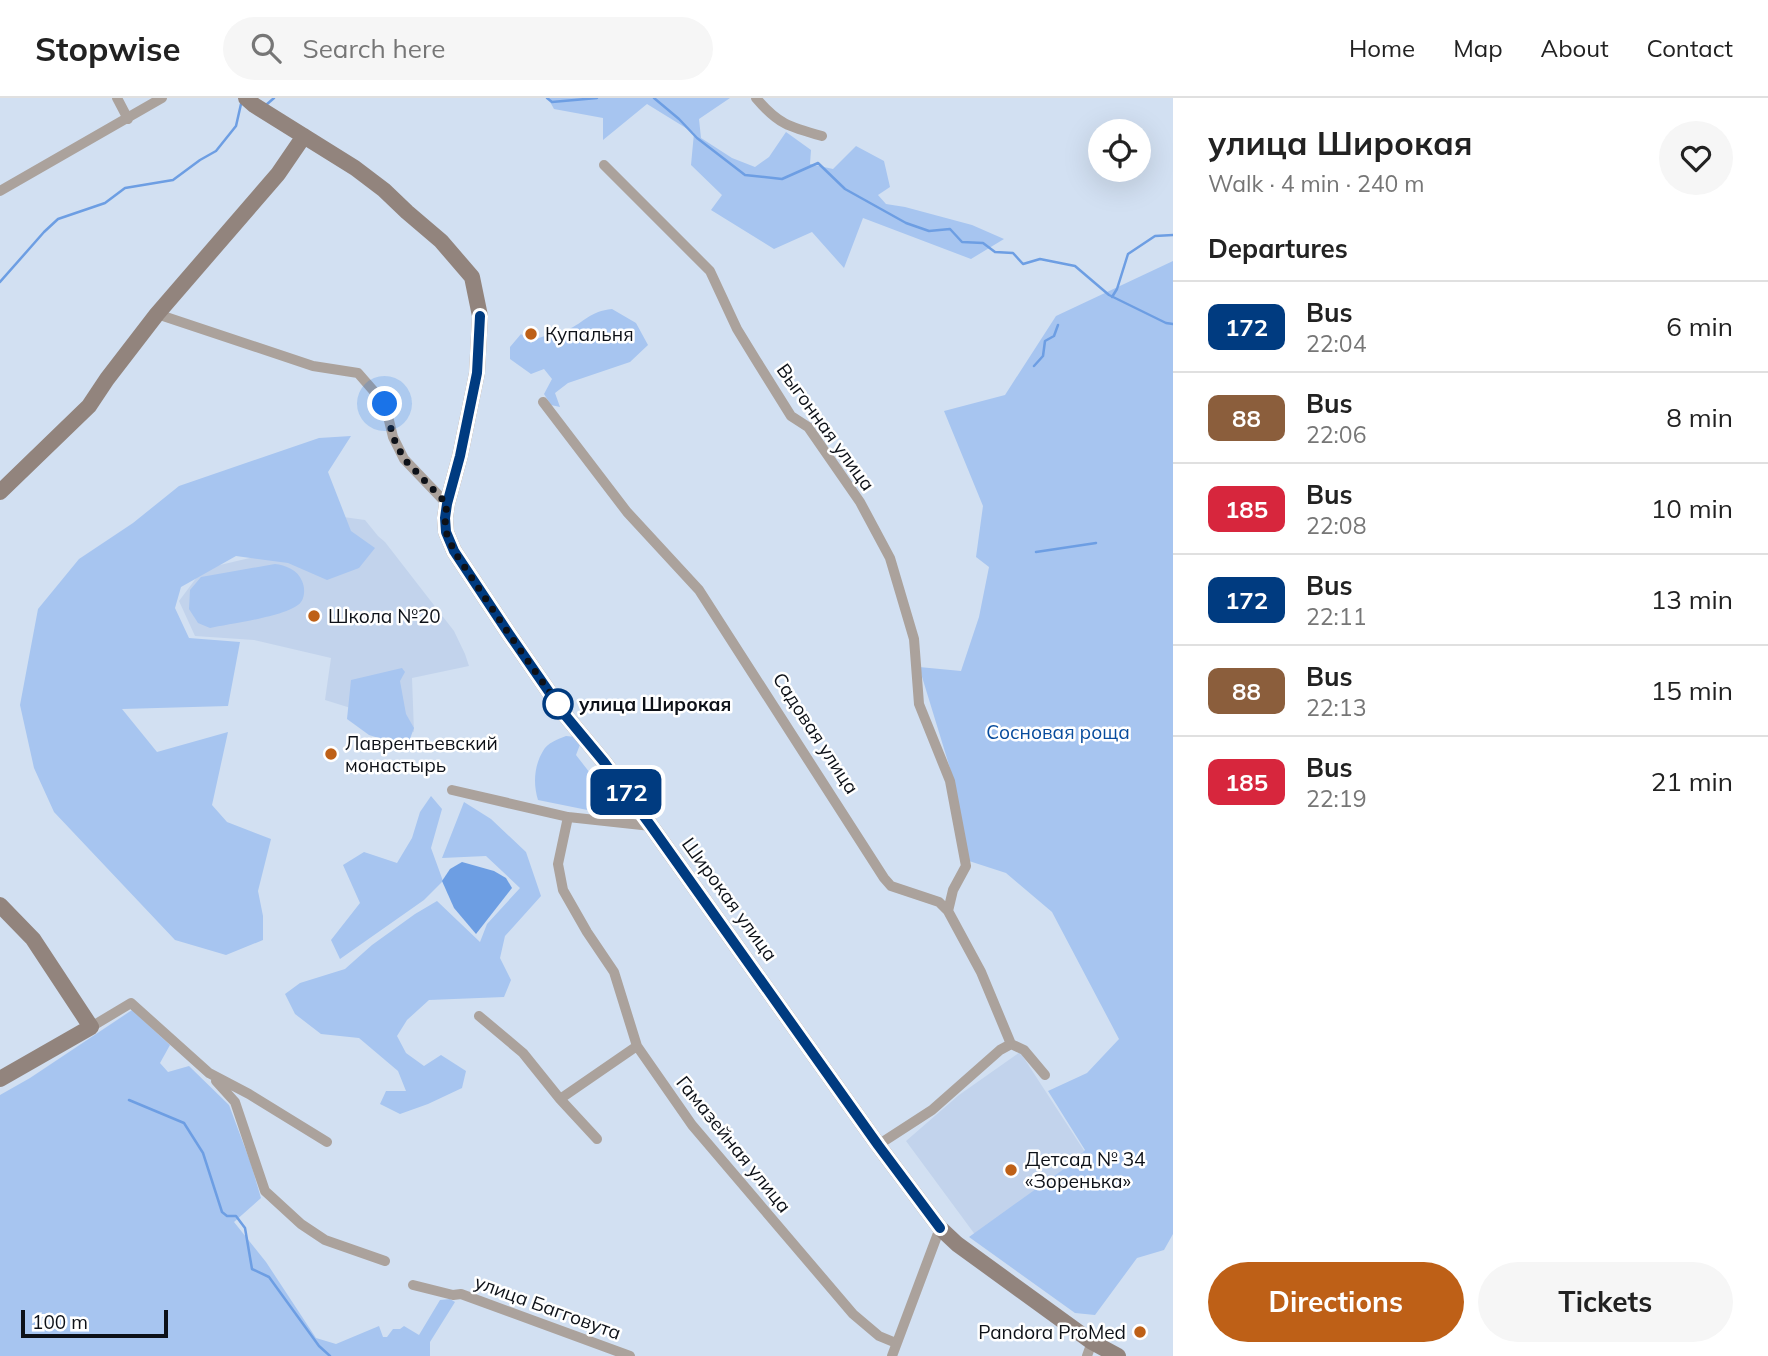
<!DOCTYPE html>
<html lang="en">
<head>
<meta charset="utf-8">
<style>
	:root { --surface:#fff; --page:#f6f6f6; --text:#222; --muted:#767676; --line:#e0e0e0; --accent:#be6017 }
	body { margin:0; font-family:Mulish,sans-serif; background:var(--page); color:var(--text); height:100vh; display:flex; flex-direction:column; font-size:26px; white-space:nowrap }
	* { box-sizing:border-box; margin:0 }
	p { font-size:23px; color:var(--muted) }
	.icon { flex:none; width:38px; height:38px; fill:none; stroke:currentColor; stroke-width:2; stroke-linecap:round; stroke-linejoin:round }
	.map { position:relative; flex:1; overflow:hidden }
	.drawer { display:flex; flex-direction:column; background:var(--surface); width:595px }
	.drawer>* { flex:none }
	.badge { padding:0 14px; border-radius:10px; font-size:24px; line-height:46px }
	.controls { position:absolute; left:1088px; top:21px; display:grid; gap:14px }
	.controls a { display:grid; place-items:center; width:63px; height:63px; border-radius:50%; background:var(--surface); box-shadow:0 7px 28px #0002; font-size:35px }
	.scale { position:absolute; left:21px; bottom:18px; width:147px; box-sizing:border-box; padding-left:7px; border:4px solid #0d1118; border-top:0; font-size:19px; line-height:24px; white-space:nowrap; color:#0d1118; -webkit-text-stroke:5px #fff; paint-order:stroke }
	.you { position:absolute; width:35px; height:35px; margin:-18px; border:5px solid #fff; border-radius:50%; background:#1a73e8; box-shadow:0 0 0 10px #1a73e833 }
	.map>.badge { position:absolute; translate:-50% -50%; box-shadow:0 0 0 4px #fff }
	h2 { padding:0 35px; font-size:26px; line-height:63px }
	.round { display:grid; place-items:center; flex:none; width:74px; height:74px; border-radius:37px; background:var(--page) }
	.overview { display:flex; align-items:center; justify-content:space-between; height:119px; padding:0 35px }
	h1 { font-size:33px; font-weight:700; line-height:52px }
	.button { display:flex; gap:14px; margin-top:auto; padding:14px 35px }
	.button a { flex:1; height:80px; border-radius:42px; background:var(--accent); color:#fff; font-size:28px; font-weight:700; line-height:80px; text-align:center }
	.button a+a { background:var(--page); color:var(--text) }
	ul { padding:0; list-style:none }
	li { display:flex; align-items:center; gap:21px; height:91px; padding:0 35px; border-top:2px solid var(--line) }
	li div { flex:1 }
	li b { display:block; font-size:26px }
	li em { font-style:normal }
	li .badge { min-width:77px; font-weight:700; text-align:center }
	header { display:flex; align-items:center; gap:42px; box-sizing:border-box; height:98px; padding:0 35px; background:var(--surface); border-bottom:2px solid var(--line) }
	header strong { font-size:33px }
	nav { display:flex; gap:38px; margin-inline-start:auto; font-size:24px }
	.search { width:490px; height:63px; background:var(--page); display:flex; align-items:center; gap:18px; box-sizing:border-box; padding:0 24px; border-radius:38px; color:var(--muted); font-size:26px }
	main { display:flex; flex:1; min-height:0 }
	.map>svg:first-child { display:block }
	.built { fill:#c2d3ec }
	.green { fill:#a7c5f0 }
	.water { fill:#6d9ee3 }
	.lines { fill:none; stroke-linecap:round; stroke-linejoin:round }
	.stream { stroke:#6d9ee3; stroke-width:2.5 }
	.street { stroke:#aba29c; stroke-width:10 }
	.secondary { stroke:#92847d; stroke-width:16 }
	.line-casing { stroke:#fff; stroke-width:16 }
	.line { stroke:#003b80; stroke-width:10 }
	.walk { stroke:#0d1118; stroke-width:7; stroke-dasharray:0 12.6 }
	.poi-dot { fill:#be6017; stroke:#fff; stroke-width:2.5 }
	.stop-dot { fill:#fff; stroke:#003b80; stroke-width:3.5 }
	.labels { text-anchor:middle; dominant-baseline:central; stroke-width:5; stroke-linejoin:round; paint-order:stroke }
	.poi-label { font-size:19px; fill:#0d1118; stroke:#fff; text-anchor:start }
	.street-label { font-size:19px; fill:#0d1118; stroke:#fff }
	.stop-label { font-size:19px; font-weight:bold; fill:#0d1118; stroke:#fff; text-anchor:start }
	.park-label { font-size:19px; fill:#084c9d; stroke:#fff }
</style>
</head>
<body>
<header>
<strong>Stopwise</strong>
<div class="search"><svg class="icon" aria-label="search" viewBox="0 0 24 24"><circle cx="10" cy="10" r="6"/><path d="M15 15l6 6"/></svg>Search here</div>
<nav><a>Home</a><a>Map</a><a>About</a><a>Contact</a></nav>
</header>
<main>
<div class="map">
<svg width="1173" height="1258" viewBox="0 0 1173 1258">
	<rect width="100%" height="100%" fill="#d2e0f2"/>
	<path class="built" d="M 329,417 L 365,422 L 378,438 L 385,444 L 454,533 L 465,556 L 469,568 L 412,580 L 414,634 L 373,617 L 325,602 L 331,560 L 254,542 L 195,538 L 179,503 L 203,471 L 301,448 Z
		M 1020,954 L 1083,1051 L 1112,1098 L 979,1142 L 906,1043 L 959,997 Z"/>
	<path class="green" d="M 548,0 L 730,0 L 699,21 L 701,40 L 732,60 L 755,69 L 769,59 L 786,34 L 811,52 L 810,66 L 833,71 L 856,48 L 884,63 L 890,89 L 878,97 L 886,106 L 905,109 L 972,127 L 1004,141 L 971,161 L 863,120 L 844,170 L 812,134 L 774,151 L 711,112 L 722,97 L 691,67 L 694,35 L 647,6 L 603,42 L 603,20 L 554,11 Z
		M 1173,163 L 1173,1136 L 1164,1152 L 1137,1160 L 1095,1217 L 1075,1215 L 969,1139 L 1075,1063 L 1085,1052 L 1048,993 L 1087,975 L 1119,941 L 1052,814 L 1006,775 L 969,763 L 953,680 L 919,569 L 961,573 L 979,519 L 989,469 L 976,459 L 983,408 L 944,313 L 1005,297 L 1056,218 Z
		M 612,211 L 636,225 L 648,247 L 630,264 L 568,285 L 555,295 L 560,309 L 551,307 L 544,296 L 552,281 L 544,271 L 531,276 L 510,261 L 510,249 L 521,236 L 531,245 C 546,234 553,239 567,232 C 585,224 590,213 612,211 Z
		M 351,338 L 328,374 L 351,433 L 375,450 L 359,470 L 327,482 L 288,465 L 236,458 L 181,489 L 175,510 L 189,540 L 240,544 L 228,608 L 122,611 L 157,654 L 228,634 L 212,707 L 227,724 L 271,741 L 258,793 L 263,818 L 263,842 L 226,857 L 175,842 L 54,714 L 34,670 L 20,607 L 38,511 L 79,461 L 133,425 L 179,388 L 319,340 Z
		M 275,466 C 285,467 298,472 302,483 C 305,489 305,499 301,504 C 291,518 228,526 210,530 L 198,525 L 189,511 L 190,492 L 201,479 Z
		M 402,570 L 405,574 L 400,583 L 406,616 L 414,630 L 407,649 L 369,637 L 347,621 L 351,582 Z
		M 566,638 L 576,639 L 581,644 L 576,657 L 607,697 L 621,699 L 627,706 L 627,713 L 622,719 L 538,702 C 533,686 534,668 543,653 C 547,645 558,641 566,638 Z
		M 431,698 L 442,711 L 431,750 L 443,783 L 424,802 L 340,861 L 331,842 L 360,805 L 343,767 L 364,754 L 397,765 L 412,740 L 420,714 Z
		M 464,704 L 491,721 L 526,754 L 541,798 L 505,838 L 500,860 L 511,882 L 504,899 L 429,902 L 407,922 L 397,938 L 406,955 L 424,968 L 441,957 L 466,973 L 462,990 L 428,1006 L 400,1016 L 380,1006 L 386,993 L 406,993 L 398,973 L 359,940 L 321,936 L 295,916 L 285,896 L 300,885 L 345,871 L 372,847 L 415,816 L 437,803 L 480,844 L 487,826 L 520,790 L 486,758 L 442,760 Z
		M 132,912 L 170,947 L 160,965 L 168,974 L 189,968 L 229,1007 L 251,1066 L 261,1100 L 234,1124 L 266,1164 L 316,1240 L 336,1246 L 379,1228 L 383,1239 L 387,1239 L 393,1231 L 400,1231 L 404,1228 L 419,1237 L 440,1202 L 450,1201 L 455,1204 L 430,1244 L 430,1258 L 0,1258 L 0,997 L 30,980 Z"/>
	<path class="water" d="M 462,764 L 494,773 L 506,780 L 512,790 L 476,836 L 454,810 L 442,783 L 450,771 Z"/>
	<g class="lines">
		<path class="stream" d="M 547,0 L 552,4 L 597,0
			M 654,0 L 679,21 L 697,40 L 745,77 L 782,81 L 818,65 L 845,91 L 906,125 L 929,133 L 950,131 L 962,144 L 983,145 L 995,154 L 1013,155 L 1023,166 L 1040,161 L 1075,168 L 1109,197 L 1166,225 L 1173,226
			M 266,7 L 274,0
			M 0,184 L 44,134 L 58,121 L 105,105 L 125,90 L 173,82 L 200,62 L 216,53 L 236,28 L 241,6 L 243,4
			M 1112,199 L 1117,191 L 1128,156 L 1155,138 L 1173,137
			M 1034,268 L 1043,258 L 1045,243 L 1054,238 L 1058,227
			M 1036,454 L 1096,445
			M 129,1002 L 184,1025 L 203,1055 L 222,1114 L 227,1118 L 236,1118 L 245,1130 L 252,1171 L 269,1179 L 319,1248 L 330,1258"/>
		<path class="street" d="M 117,0 L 128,21
			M 756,0 C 778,26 789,29 822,38
			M 604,67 L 710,173 L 737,231 L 756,262 L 791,318 L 808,329 L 860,404 L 890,460 L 914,541 L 919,606 L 950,683 L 966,768 L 953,792 L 948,813
			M 0,93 L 162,0
			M 157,216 L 313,268 L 358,275 L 385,306 L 393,339 L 404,361 L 447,406
			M 543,304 L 627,414 L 699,492 L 884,780 L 891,788 L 939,804 L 948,813 L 981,874 L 1011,946 L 1024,952 L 1045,977
			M 452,692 L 568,719 L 651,728
			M 568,719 L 558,766 L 563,792 L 587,834 L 614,874 L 637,948 L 692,1027 L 853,1216 L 879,1238 L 896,1245
			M 479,918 L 523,955 L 560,1001 L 597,1041
			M 91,929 L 131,905 L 209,975 L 249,996 L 327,1044
			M 216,983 L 235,1004 L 265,1093 L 301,1126 L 325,1142 L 385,1163
			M 560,1001 L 637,948
			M 878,1047 L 932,1012 L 1000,952 L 1011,946
			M 413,1187 L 453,1197 L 461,1196 L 630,1258
			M 892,1258 L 940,1130
			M 1087,1258 L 1092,1244"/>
		<path class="secondary" d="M 246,0 L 254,7 L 355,70 L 384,92 L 407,114 L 441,143 L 472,179 L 480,218 L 477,275 L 460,358 L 447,406 L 445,420 L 446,434 L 454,453 L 509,536 L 565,617 L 604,664 L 651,728 L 878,1047 L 940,1130 L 957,1146 L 1092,1244 L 1118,1258
			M 0,394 L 89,308 L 107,281 L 157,216 L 278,76 L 304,38
			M 0,807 L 33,841 L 91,929 L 0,981"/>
	</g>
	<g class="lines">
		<g class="line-casing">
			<path id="line" d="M 480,218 L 477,275 L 460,358 L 447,406 L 445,420 L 446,434 L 454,453 L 509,536 L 565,617 L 604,664 L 651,728 L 878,1047 L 940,1130"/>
		</g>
		<use href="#line" class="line"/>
		<path class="walk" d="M 385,306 L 393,339 L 404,361 L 447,406 L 445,420 L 446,434 L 454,453 L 509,536 L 558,606"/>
	</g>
	<g class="poi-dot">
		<circle cx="531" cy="236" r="7"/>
		<circle cx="314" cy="518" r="7"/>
		<circle cx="331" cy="656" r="7"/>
		<circle cx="1011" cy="1072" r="7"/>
		<circle cx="1140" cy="1234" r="7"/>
	</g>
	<circle class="stop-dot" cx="558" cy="606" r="14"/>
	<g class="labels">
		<g class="poi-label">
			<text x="545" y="236">Купальня</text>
			<text x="328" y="518">Школа №20</text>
			<text x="345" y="645">Лаврентьевский<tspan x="345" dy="22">монастырь</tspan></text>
			<text x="1025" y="1061">Детсад № 34<tspan x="1025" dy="22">«Зоренька»</tspan></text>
			<text x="1126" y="1234" text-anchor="end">Pandora ProMed</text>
		</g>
		<g class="street-label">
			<text transform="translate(826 329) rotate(54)">Выгонная улица</text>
			<text transform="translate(816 635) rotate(57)">Садовая улица</text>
			<text transform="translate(730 801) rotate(54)">Широкая улица</text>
			<text transform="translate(734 1046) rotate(51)">Гамазейная улица</text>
			<text transform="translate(548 1209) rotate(20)">улица Багговута</text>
		</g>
		<g class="stop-label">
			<text x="579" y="606">улица Широкая</text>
		</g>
		<g class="park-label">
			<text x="1058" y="634">Сосновая роща</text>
		</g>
	</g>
</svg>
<div class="controls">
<a><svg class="icon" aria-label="locate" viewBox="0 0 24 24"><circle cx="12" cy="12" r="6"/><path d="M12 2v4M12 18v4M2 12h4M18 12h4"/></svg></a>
</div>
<div class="scale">100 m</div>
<div class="you" style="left:385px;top:306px"></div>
<b class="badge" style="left:626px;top:694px;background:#003b80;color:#fff">172</b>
</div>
<section class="drawer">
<div class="overview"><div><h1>улица Широкая</h1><p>Walk · 4 min · 240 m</p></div><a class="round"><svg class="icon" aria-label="heart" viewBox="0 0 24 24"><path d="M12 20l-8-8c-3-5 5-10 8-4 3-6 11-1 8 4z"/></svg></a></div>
<h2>Departures</h2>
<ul>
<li><span class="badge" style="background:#003b80;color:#fff">172</span><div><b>Bus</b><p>22:04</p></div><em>6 min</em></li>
<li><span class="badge" style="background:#8b5e3c;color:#fff">88</span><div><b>Bus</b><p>22:06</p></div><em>8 min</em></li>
<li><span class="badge" style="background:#d7263d;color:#fff">185</span><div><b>Bus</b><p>22:08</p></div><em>10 min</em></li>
<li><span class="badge" style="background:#003b80;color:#fff">172</span><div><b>Bus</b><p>22:11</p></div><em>13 min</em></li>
<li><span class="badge" style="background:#8b5e3c;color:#fff">88</span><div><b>Bus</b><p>22:13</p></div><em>15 min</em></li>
<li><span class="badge" style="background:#d7263d;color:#fff">185</span><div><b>Bus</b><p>22:19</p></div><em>21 min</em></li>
</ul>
<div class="button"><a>Directions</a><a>Tickets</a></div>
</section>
</main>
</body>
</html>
